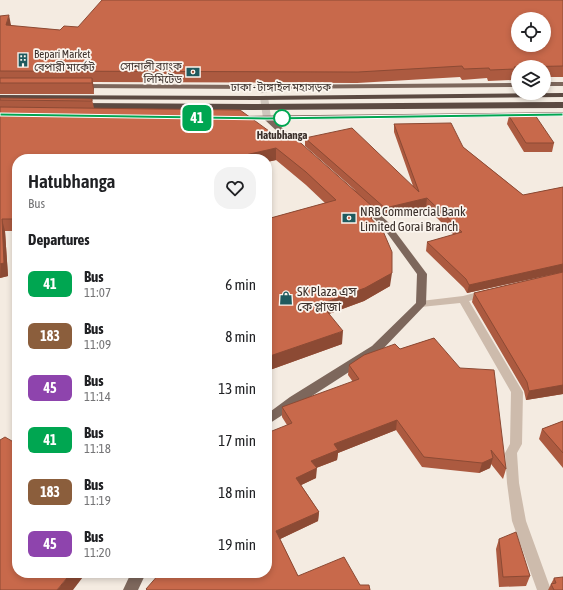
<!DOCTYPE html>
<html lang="en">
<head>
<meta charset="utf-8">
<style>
	:root { --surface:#fff; --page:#f2f2f2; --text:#202124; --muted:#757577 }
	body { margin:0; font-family:"Asap Condensed","Noto Sans Bengali",sans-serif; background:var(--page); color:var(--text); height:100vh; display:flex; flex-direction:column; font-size:15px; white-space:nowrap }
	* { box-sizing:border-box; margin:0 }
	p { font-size:13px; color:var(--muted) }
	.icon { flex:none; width:22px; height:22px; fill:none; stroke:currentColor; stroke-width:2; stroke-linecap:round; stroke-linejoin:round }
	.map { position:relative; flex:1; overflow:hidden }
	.side { position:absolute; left:12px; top:154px; width:260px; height:424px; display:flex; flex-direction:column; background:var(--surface); border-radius:16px; box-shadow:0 2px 6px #0003 }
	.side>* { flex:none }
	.badge { padding:0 8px; border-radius:6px; font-size:14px; line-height:26px }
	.fabs { position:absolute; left:511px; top:12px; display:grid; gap:8px }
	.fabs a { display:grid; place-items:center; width:40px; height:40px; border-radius:50%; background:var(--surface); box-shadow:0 2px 6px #0003; font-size:20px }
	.map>.badge { position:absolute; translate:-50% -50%; box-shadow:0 0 0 2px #fff }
	h2 { padding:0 16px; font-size:15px; line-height:36px }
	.round { display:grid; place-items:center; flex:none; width:42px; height:42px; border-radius:16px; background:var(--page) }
	.overview { display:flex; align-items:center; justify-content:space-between; height:68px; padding:0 16px }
	h1 { font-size:19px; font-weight:600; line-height:30px }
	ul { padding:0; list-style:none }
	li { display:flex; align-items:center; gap:12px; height:52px; padding:0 16px }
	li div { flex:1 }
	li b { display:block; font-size:15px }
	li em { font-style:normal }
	li .badge { min-width:44px; font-weight:700; text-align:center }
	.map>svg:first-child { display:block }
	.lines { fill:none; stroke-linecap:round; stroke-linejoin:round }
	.major-tunnel-far1 { stroke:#cfc6bd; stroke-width:6; stroke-dasharray:6 3; stroke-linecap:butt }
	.major-tunnel { stroke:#cfc6bd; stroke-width:8; stroke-dasharray:8 4; stroke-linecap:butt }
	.minor { fill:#cdbbac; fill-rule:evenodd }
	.major { fill:#7d675c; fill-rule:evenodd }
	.highway { fill:#5c4a42; fill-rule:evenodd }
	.wall { fill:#ac5a40 }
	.shaded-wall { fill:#8c4a34 }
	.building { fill:#c8694b; stroke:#8c4a34; fill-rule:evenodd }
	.line { fill:#00a651; stroke:#fff }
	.stop-dot { fill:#fff; stroke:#00a651; stroke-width:2 }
	.labels { text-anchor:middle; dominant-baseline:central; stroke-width:3.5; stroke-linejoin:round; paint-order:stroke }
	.far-poi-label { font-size:11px; fill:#3b302b; stroke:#fbf5ee; text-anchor:start }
	.far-street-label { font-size:11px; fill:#3b302b; stroke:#fbf5ee }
	.far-stop-label { font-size:11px; font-weight:bold; fill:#3b302b; stroke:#fbf5ee }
	.poi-label { font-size:13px; fill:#3b302b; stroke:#fbf5ee; text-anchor:start }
</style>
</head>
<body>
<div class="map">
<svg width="563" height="590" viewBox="0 0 563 590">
	<rect width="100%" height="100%" fill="#f4ebe1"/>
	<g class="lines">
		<path class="major-tunnel-far1" d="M 263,87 L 264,98"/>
		<path class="major-tunnel" d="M 264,97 L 267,118"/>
		<path class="minor" d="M 486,290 L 491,293 L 490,295 L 469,301 L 523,392 L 522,444 L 517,453 L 519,483 L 526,521 L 551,590 L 537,590 L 512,521 L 507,483 L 505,453 L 510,444 L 511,392 L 460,303 L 421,307 L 416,304 L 421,301 L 463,296 Z"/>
		<path class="major" d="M 544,82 L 563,82 L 563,86 L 544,86 Z
			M 518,83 L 518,87 L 263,89 L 80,88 L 77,86 L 80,84 L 263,85 Z
			M 563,112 L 563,116 L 273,120 L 301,144 L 302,146 L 298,148 L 295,148 L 265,120 L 239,120 L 235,118 L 239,116 Z
			M 363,201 L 366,202 L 388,222 L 427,274 L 426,304 L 380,352 L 267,425 L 267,414 L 290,397 L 372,346 L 416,303 L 417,274 L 382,226 L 360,206 L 359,204 L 360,202 Z
			M 131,573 L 146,573 L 138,590 L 123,590 Z"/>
		<path class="highway" d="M 563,93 L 563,97 L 258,100 L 0,99 L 0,95 L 258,96 Z
			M 563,102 L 563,108 L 252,110 L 78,109 L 74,106 L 78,103 L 252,104 Z"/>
	</g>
	<path class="wall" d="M 563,0 L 563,77 L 544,77 L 544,67 L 518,67 L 518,77 L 514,77 L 513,80 L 488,81 L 487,78 L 462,80 L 460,77 L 357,83 L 93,82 L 94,94 L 0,94 L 0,16 L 11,25 L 11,26 L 60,30 L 78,27 Z
		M 0,98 L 92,99 L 94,108 L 280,139 L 356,191 L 305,146 L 305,138 L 413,186 L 394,132 L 394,124 L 463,147 L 523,195 L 563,187 L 563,272 L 467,293 L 464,288 L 426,251 L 427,242 L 454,235 L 426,207 L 384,216 L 373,207 L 372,219 L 390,286 L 364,301 L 329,314 L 342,344 L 267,371 L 267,219 L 325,203 L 306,185 L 276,160 L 267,162 L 267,159 L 17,159 L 17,231 L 5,231 L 8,276 L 0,278 Z
		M 509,116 L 554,143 L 552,152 L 524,152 L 507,124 Z
		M 563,272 L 563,394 L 526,400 L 524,391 L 472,302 L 474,293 Z
		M 434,338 L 506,469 L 503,479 L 491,464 L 490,468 L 479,473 L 422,467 L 396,430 L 338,453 L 337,460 L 316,468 L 316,478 L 301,485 L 319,512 L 318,521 L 280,539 L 298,576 L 360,585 L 370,590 L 146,590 L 146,589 L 267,573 L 287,425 L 282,417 L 282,407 L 353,382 L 348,375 L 349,365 L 400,349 Z
		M 563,421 L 563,468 L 539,439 L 542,429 Z
		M 499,539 L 530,576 L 526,586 L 499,587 L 496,549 Z
		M 554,578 L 563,590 L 548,590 Z"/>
	<path class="shaded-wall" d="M 9,15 L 11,25 L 9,35 L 6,25 Z
		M 92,78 L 94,89 L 94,94 L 92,83 Z
		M 276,148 L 276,160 L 267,162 L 267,159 L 228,159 Z
		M 427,198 L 426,207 L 384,216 L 385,208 Z
		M 373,207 L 372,219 L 361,222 L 362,209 Z
		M 2,219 L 5,231 L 8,276 L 0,278 Z
		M 563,264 L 563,272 L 467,293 L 469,285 Z
		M 392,273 L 390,286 L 364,301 L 320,317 L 321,304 Z
		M 343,331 L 342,344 L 267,371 L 267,357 Z
		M 269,382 L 270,395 L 267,397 L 267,383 Z
		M 563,385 L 563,394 L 526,400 L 529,391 Z
		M 397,420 L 396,430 L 338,453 L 337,460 L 311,470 L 311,461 L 334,444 Z
		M 493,458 L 490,468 L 479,473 L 482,463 Z
		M 317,468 L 316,478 L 295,488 L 296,478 Z
		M 319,512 L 318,521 L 276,541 L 276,531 Z
		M 71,573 L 86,573 L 73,590 L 57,590 Z"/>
	<path class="building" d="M 102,0 L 563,0 L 563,66 L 514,67 L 515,69 L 490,70 L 489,68 L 464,69 L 462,66 L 358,72 L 0,71 L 0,16 L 9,15 L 6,25 L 60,30 L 64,26 L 78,27 ZM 518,19 L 544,19 L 544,45 L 518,45 Z
		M 0,78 L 92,78 L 92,83 L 0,83 Z
		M 0,98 L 92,99 L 92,101 L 0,100 Z
		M 0,107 L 240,110 L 280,139 L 294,137 L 373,207 L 362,209 L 383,231 L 392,252 L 392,273 L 365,288 L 321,304 L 343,331 L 267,357 L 267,219 L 336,200 L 306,172 L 276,148 L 228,159 L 17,159 L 17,219 L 2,219 L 4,263 L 0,264 Z
		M 535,115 L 554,143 L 526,143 L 509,116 Z
		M 451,123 L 463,147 L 523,195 L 563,187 L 563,264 L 469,285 L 466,279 L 427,242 L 462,232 L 427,198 L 385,208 L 305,138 L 352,128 L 419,192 L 394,124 Z
		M 563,272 L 563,385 L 529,391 L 527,382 L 474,293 Z
		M 434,338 L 460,368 L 494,370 L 506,469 L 491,450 L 493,458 L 482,463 L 424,457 L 397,420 L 334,444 L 338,450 L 311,461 L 317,468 L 296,478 L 319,512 L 276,531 L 298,576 L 344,557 L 360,585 L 369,585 L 370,590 L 147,590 L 146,589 L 160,573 L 267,573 L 267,433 L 292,423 L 282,407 L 359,379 L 349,365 L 364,355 L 395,344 L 400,349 Z
		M 267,378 L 269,382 L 267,383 Z
		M 563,421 L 563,453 L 542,429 Z
		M 5,437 L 17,444 L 17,573 L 71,573 L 57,590 L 0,590 L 0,440 Z
		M 516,532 L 530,576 L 503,577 L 499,539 Z
		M 563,577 L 563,590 L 554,590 L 551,584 L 556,583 L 554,578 Z"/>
	<path class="line" d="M 0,113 L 267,117 L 563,113 L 563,116 L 267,120 L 0,116 Z"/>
	<defs>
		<g id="building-bare" transform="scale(1.08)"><path d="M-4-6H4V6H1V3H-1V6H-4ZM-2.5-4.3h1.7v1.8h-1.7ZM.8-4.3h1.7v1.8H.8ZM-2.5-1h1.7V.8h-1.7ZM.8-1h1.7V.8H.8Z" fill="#1f5a5e" stroke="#fbf5ee" stroke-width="2.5" paint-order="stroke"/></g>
		<g id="bank-bare" transform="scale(1.08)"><path d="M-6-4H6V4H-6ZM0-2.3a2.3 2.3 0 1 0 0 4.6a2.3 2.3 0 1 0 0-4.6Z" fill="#1f5a5e" stroke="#fbf5ee" stroke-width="2.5" paint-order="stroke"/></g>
		<g id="shop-bare" transform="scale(1.08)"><path d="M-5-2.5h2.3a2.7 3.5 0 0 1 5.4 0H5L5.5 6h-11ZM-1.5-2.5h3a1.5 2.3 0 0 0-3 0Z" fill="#1f5a5e" stroke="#fbf5ee" stroke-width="2.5" paint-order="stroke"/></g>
	</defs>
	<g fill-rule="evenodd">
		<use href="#building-bare" x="23" y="60"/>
		<use href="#bank-bare" x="193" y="72"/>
		<use href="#bank-bare" x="349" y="218"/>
		<use href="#shop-bare" x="286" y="298"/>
	</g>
	<circle class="stop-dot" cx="282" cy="118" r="8"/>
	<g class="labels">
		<g class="far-poi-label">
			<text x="34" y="54">Bepari Market<tspan x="34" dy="13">বেপারী মার্কেট</tspan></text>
			<text x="182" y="66" text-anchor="end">সোনালী ব্যাংক<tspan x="182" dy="13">লিমিটেড</tspan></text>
		</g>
		<g class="far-street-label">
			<text x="281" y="87">ঢাকা - টাঙ্গাইল মহাসড়ক</text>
		</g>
		<g class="far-stop-label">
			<text x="282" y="135">Hatubhanga</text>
		</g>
		<g class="poi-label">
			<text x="360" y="211">NRB Commercial Bank<tspan x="360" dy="15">Limited Gorai Branch</tspan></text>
			<text x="297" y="291">SK Plaza এস<tspan x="297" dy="15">কে প্লাজা</tspan></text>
		</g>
	</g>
</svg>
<div class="fabs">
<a><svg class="icon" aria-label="locate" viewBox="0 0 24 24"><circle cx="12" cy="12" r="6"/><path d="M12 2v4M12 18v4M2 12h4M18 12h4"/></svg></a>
<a><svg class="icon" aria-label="layers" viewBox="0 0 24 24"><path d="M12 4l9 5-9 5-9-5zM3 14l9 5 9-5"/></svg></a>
</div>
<b class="badge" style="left:197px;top:118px;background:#00a651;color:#fff">41</b>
<section class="side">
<div class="overview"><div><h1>Hatubhanga</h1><p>Bus</p></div><a class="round"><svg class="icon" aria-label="heart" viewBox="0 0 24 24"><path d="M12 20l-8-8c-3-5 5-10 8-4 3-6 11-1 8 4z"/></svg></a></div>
<h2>Departures</h2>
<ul>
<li><span class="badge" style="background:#00a651;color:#fff">41</span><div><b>Bus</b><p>11:07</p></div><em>6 min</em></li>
<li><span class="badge" style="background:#8b5e3c;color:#fff">183</span><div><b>Bus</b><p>11:09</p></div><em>8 min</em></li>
<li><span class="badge" style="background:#8e44ad;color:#fff">45</span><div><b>Bus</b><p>11:14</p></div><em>13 min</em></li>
<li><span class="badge" style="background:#00a651;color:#fff">41</span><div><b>Bus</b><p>11:18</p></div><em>17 min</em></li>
<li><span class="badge" style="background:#8b5e3c;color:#fff">183</span><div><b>Bus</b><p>11:19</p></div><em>18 min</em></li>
<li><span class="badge" style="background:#8e44ad;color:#fff">45</span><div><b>Bus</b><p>11:20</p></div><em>19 min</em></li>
</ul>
</section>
</div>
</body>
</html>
